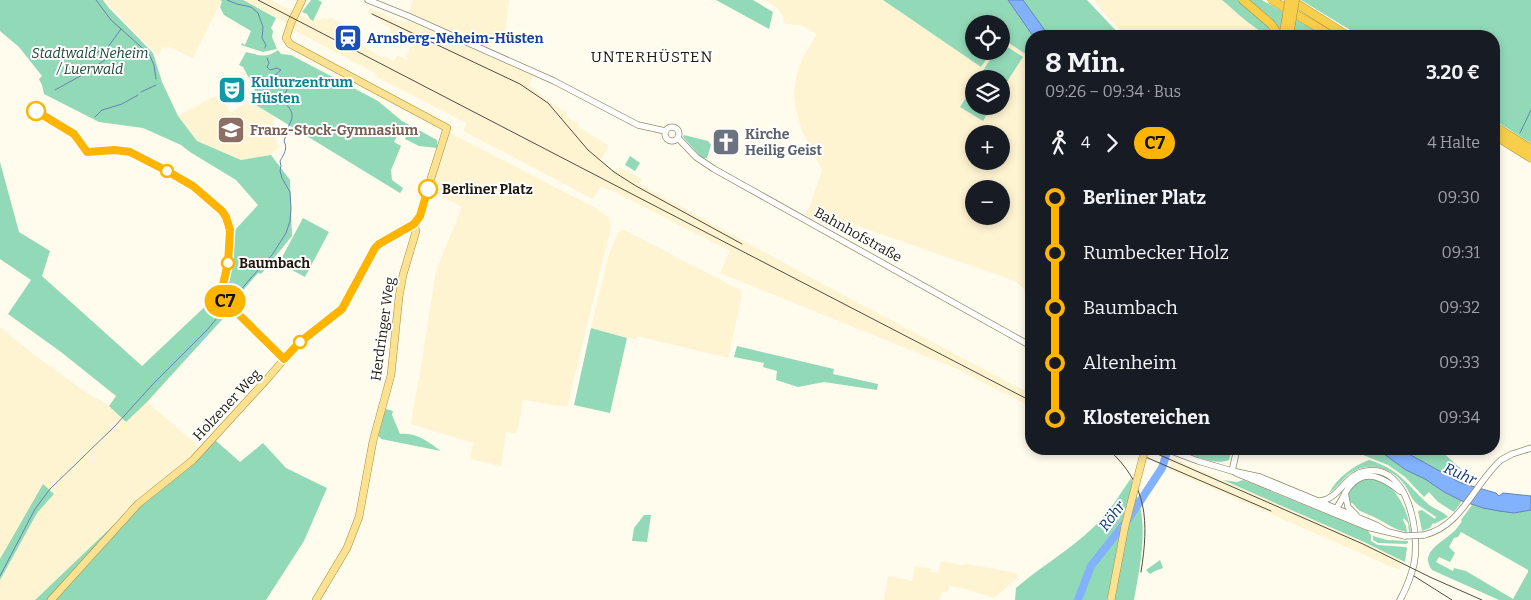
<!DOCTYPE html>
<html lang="de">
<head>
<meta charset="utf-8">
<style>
	:root { --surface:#171b24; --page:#242831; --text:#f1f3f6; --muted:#9ea1a6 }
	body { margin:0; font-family:Bitter,serif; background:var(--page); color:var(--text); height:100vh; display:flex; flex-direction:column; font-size:19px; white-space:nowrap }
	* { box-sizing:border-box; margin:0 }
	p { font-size:16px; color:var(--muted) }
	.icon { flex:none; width:28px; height:28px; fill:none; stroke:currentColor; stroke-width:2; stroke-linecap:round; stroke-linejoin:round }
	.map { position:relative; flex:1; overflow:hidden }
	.drawer { position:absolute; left:1025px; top:30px; width:475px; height:425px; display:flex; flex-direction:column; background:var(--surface); border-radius:20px; box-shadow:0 2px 8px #0003 }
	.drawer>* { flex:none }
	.badge { padding:0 10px; border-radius:16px; font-size:18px; line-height:32px }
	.fabs { position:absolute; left:965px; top:15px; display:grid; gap:10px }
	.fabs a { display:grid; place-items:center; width:45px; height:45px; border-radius:50%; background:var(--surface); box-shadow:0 2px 8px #0003; font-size:25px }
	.map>.badge { position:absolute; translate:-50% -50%; box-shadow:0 0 0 2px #fff }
	.legs { display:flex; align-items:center; gap:8px; height:55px; padding:0 20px; font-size:16px }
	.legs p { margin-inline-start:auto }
	.summary { display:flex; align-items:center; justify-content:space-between; height:85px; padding:0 20px }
	h1 { font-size:28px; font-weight:700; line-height:38px }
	ul { padding:0 20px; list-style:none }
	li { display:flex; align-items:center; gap:18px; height:55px; font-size:19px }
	li i { display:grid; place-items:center; width:8px; height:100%; margin:0 6px; background:currentColor }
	li i::after { content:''; width:12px; height:12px; margin:-6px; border:4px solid; border-radius:50%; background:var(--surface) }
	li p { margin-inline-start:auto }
	li:first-child i { background:linear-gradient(#0000 50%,currentColor 0) }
	li:last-child i { background:linear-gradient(currentColor 50%,#0000 0) }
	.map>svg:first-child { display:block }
	.built { fill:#fef4d2; fill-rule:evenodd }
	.green { fill:#92d9b8; fill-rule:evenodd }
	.water { fill:#82b1fe; stroke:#6483b6 }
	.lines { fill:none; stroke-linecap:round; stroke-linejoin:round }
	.stream { stroke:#6483b6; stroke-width:1 }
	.river { stroke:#82b1fe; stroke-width:8 }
	.minor-casing { stroke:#958c6c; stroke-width:7 }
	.major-casing { stroke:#ab8f35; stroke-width:8 }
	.highway-casing { stroke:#ab8f35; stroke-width:9 }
	.minor { stroke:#fff; stroke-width:5.5 }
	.major { stroke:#fae292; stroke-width:7 }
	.highway { stroke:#f7cf4a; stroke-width:8 }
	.rail { stroke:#514d40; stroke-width:1 }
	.minor-bridge-casing { stroke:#958c6c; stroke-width:7; stroke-linecap:butt }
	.major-bridge-casing { stroke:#ab8f35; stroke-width:8; stroke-linecap:butt }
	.highway-bridge-casing { stroke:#ab8f35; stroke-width:9; stroke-linecap:butt }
	.minor-bridge { stroke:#fff; stroke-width:5.5 }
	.major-bridge { stroke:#fae292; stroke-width:7 }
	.highway-bridge { stroke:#f7cf4a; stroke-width:8 }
	.line-1-casing { stroke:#fff; stroke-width:11 }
	.line-1 { stroke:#ffb400; stroke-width:8 }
	.stop-1-dot { fill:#fff; stroke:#ffb400; stroke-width:2.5 }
	.labels { text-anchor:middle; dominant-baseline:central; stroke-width:4; stroke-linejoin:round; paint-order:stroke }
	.transit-label { font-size:14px; font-weight:bold; fill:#164399; stroke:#fff; text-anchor:start }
	.park-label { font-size:14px; font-style:italic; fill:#1a4836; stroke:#fff }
	.culture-label { font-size:14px; font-weight:bold; fill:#0d838f; stroke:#fff; text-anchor:start }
	.education-label { font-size:14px; font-weight:bold; fill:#785e54; stroke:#fff; text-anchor:start }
	.worship-label { font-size:14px; font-weight:bold; fill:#5b616d; stroke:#fff; text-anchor:start }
	.stop-label { font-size:14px; font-weight:bold; fill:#1d190d; stroke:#fff; text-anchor:start }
	.street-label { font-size:14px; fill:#1d190d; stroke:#fff }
	.neighbourhood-label { font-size:15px; letter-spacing:1px; fill:#1d190d; stroke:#fff }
	.water-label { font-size:15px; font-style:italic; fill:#0d3779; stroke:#fff }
</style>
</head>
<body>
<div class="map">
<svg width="1531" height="600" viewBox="0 0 1531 600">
	<rect width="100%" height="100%" fill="#fffbed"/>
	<path class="built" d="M 104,0 L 219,0 L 221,1 L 193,58 L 168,46 L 167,49 L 163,47 L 158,56 Z
		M 243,0 L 271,0 L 294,12 L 288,24 Z
		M 413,0 L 509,0 L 505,33 L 496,32 L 490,48 L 409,12 Z
		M 765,0 L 883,0 L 981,67 L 992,51 L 1001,51 L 1001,38 L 1027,55 L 1031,61 L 1031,295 L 1015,281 L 849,223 L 822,223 L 805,215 L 810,206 L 822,170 L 803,133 L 796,110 L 794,93 L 797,74 L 803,57 L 817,34 L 800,25 L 787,24 L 784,21 L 782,14 L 776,7 ZM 974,79 L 1001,79 L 1001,106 L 974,106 ZM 974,134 L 1001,134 L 1001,161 L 974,161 ZM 974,189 L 1001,189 L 1001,216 L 974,216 Z
		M 1094,0 L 1222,0 L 1261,31 L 1271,36 L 1127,36 L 1107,17 Z
		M 370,8 L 398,21 L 412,22 L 449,39 L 482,49 L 534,73 L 529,85 L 552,104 L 567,113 L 565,116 L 579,124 L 578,127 L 609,146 L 601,160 L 616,172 L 619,167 L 642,179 L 639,184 L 645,187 L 832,289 L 1031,394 L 1031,407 L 957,369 L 720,273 L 730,251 L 615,192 L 600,187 L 593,199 L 463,131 L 467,123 L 376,77 L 377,74 L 292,29 L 298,14 L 312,21 L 314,18 L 321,21 L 323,17 L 328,20 L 330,17 L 359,33 L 355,41 L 383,58 L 385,56 L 394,61 L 397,55 L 407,60 L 408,58 L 406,57 L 412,45 L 390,33 L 391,29 L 384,24 L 385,22 L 367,13 Z
		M 215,96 L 219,104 L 225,104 L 230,112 L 247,103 L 256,105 L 273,115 L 275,139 L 279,146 L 271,155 L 241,160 L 197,141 L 178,116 Z
		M 450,133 L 596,208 L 609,218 L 611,227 L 567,407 L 523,400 L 517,433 L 506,432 L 501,466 L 470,459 L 473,443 L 411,424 L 423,354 L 436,271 L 462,207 L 431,191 Z
		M 622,230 L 626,231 L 742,291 L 739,309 L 728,358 L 637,336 L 636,340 L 591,328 L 609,254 L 618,233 Z
		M 0,327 L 32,353 L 85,392 L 109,406 L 126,421 L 147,402 L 203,450 L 144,496 L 35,600 L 0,600 Z
		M 1172,458 L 1263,497 L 1402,560 L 1399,570 L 1168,469 Z
		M 941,561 L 961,565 L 966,564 L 1016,573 L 1018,576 L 1017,578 L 994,598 L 966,589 L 950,586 L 947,592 L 943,591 L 939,600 L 884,600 L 888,576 L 912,581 L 915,566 L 931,569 L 931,572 L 938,573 Z"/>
	<path class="green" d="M 0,0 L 103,0 L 109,8 L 153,53 L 162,82 L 178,116 L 197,141 L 241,160 L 271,155 L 290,180 L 292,236 L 261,274 L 258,273 L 233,302 L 225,294 L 233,262 L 235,230 L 258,205 L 236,180 L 190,152 L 181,145 L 143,128 L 99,122 L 44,94 L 42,85 L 39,79 L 42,76 L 19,47 L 0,31 Z
		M 220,0 L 243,0 L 276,18 L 271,28 L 273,31 L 272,37 L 277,49 L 263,52 L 241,45 L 242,43 L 245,45 L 251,31 L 224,15 L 220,7 L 222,1 Z
		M 311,0 L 318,0 L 322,2 L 313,21 L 310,19 L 307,14 L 302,12 Z
		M 716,0 L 753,0 L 773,12 L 769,29 Z
		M 883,0 L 1008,0 L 1033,36 L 1031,36 L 1031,61 L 1027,55 L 1001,38 L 1001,24 L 974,24 L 974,51 L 992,51 L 981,67 Z
		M 1023,0 L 1087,0 L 1121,36 L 1049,36 Z
		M 1222,0 L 1239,0 L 1269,26 L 1275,36 C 1260,36 1234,10 1222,0 Z
		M 1248,0 L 1262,0 L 1283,12 L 1281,34 Z
		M 1301,0 L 1531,0 L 1531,143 L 1494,120 L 1494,36 L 1360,36 Z
		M 1295,19 L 1324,36 L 1292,36 Z
		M 1001,43 L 1023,57 L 1001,91 L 1001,79 L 978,79 L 995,51 L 1001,51 Z
		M 278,50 L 281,54 L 291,55 L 378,101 L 402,121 L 437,140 L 437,148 L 419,146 L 405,139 L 410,129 L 402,126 L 394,142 L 401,146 L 391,170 L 392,180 L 403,188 L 400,193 L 256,105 L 252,96 L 255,89 L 243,67 L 239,65 L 246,52 C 260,55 266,59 278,50 Z
		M 974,85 L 974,106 L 992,106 L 983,121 L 960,107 Z
		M 684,135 L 708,141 L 711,145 L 707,158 L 702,158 L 683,137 Z
		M 630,156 L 640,163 L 635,171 L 625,165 Z
		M 0,162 L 19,232 L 50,251 L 42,276 L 142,366 L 213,299 L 229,312 L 147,402 L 126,422 L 109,406 L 116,396 L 61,352 L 8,314 L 31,280 L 0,259 Z
		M 303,218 L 329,232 L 305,277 L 279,263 Z
		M 591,328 L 627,338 L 610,413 L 574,405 Z
		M 737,346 L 834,369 L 833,374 L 878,384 L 877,390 L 824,382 L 798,387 L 776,380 L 777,371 L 763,367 L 764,363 L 734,357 Z
		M 386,409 L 393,411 L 392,415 L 400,434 C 417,432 428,442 441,451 L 381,439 L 377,434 Z
		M 215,440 L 240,462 L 263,443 L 286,468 L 327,488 L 304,541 L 266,600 L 35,600 L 144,496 Z
		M 1179,449 L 1232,449 L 1229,460 C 1214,466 1193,455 1179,449 Z
		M 1348,449 L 1377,449 L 1406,470 L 1425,479 L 1444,492 L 1462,501 L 1454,512 L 1438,502 L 1429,492 L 1424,497 L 1405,477 L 1388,465 Z
		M 1400,449 L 1439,449 L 1470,477 L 1467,485 L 1461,483 Z
		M 1369,460 C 1400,469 1406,484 1428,504 C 1434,509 1443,511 1448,517 L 1434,524 L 1433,523 L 1430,528 L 1422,531 L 1418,511 L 1422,510 L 1435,519 L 1436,517 C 1429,512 1420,507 1414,501 C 1410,496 1408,489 1404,484 C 1393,469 1373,462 1356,470 C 1344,475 1339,487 1329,493 C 1337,478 1353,466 1369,460 Z
		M 1131,478 C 1134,489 1139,500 1141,511 C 1146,540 1139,571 1134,600 L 1015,600 L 1016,588 C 1045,563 1079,545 1104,516 C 1114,505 1122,491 1131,478 Z
		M 1366,479 C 1395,478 1407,508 1411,532 L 1409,532 L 1408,523 L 1404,518 L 1403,520 L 1406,526 L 1407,532 C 1395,530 1389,525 1378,519 C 1373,516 1366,514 1360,511 C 1355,508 1355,503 1349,502 C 1346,490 1355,482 1366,479 Z
		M 1223,480 L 1237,482 L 1243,480 L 1368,531 L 1371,535 L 1371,541 L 1378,545 L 1406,547 L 1407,548 L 1405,562 L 1364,542 Z
		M 43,484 L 54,494 L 37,513 L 0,580 L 0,559 Z
		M 1472,505 L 1483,508 L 1514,513 L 1531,510 L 1531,600 L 1499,600 L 1432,570 C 1419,553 1441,543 1452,533 C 1456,530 1459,525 1462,521 L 1461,520 ZM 1461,532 L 1528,570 L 1528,572 L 1513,599 L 1466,571 L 1454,568 L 1453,571 L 1436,562 L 1439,557 L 1450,562 L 1455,553 L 1449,547 L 1454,538 L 1458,537 Z
		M 644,515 L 651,515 L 647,542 L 632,541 L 634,528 Z
		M 1373,536 L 1387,540 L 1408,541 L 1408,543 L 1406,544 L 1378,543 L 1373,540 Z
		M 1160,560 L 1163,568 L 1155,571 L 1150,574 L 1146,570 Z"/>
	<path class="water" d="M 1008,0 L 1023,0 L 1049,36 L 1033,36 Z
		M 1377,449 L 1400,449 L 1461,483 L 1496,493 L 1499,496 L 1503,493 L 1531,496 L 1531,510 L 1514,513 L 1499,511 L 1483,508 L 1462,501 L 1444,492 L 1425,479 L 1406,470 Z"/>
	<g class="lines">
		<path class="stream" d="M 96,0 L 111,20 L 149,54 L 154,65 L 156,79
			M 227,0 L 237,4 L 251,7 L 258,13 L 263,27 L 262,38 L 266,45 L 265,48
			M 96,53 L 106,48
			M 91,69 L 105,60 L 107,55 L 108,47 L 121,29
			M 55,90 L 84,74
			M 141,92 L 156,85
			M 95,117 L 102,110 L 122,104 L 138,95
			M 1520,133 L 1531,110
			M 0,576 L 35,509 L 50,489 L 115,426 L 153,384 L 207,330 L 250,279 L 272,255 L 286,233 L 290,221 L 291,208 L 290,192 L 282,178 L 280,171 L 281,166 L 280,161 C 284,154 288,149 284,141 C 286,136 287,130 289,125 C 296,114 290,106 279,99 L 279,95 L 285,93 L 287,90 L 286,87 L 278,83 L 276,74 L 281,70 L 277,68 L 270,70 L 267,67 L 269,63 L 267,58"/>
		<path class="river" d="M 1078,600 L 1091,566 L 1129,518 L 1162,468 L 1168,449"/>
		<g class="minor-casing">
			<path id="minor" d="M 368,0 L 408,16 L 554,81 L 638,125 L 665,131
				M665 134a7 7 0 1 1 14 0a7 7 0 1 1-14 0Z
				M 678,138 L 696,157 L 714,169 L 1031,346
				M 1166,449 L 1198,461 L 1232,471 L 1260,477 L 1376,525 L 1388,532
				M 1232,471 L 1237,449
				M 1236,473 L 1367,527 L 1405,536
				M 1345,493 L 1348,507 L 1356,515
				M 1320,501 C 1340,499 1345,473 1367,471 C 1409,465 1420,534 1414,564 C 1411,576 1406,589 1400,600
				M 1335,510 C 1341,503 1344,493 1350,486 C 1366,467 1385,479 1400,491
				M 1424,535 C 1462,526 1474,484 1501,460 L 1512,454 L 1531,448"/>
		</g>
		<g class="major-casing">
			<path id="major" d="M 51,600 L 138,504 L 193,460 L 268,378 L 293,349 L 342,309 L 375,248 C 388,233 407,235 419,216 L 447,128 L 290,44 L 286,38 L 291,23 L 302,0
				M 316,600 L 347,548 L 359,517 L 373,441 L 391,375 L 399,297 L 403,275 L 416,231 L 414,224
				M 1111,600 L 1125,526"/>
		</g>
		<g class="highway-casing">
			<path id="highway" d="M 1243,0 L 1271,24 L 1279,36
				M 1272,0 L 1332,36
				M 1291,0 L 1348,36
				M 1283,36 L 1286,21
				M 1289,36 L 1291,24
				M 1494,126 L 1531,149
				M 1494,135 L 1531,158"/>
		</g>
		<use href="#minor" class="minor"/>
		<use href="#major" class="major"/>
		<use href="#highway" class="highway"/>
		<path class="rail" d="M 258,0 L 1031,401
			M 372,14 L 520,84 L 548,103 L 588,150 L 614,172 L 636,186 L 742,244
			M 1108,449 C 1148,485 1149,521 1141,572
			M 1127,449 L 1271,511
			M 1146,449 L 1363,544 L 1432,578 L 1482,600
			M 1414,576 L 1452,600"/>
		<g class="minor-bridge-casing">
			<path id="minor-bridge" d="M 1405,536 L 1424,535"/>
		</g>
		<g class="major-bridge-casing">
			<path id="major-bridge" d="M 1125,526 L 1145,449"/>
		</g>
		<g class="highway-bridge-casing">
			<path id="highway-bridge" d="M 1286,21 L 1289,0
				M 1291,24 L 1295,0"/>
		</g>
		<use href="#minor-bridge" class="minor-bridge"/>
		<use href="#major-bridge" class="major-bridge"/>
		<use href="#highway-bridge" class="highway-bridge"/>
	</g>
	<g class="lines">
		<g class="line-1-casing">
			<path id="line-1" d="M 36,111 L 74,134 L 87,152 L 115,150 L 130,152 L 167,171 L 193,186 L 222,211 L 226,217 L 230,230 L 228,263 L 222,289 L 223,299 L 284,359 L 300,342 L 342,309 L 375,248 L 379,244 L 414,224 L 420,216 L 428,189"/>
		</g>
		<use href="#line-1" class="line-1"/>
	</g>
	<defs>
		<g id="station-square" transform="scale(1.4375)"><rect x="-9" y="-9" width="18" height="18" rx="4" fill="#1a4fb4" stroke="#fff"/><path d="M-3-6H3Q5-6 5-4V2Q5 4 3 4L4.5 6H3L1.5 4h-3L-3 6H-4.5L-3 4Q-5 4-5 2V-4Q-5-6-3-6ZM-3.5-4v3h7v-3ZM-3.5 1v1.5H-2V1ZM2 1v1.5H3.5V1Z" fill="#fff"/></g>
		<g id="theatre-square" transform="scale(1.4375)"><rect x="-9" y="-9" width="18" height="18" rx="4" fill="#0f9aa8" stroke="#fff"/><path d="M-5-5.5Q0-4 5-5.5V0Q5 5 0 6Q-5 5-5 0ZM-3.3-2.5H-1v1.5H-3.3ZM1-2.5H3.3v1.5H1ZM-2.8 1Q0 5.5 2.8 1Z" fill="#fff"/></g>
		<g id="school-square" transform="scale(1.4375)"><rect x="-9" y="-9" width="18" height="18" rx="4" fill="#8d6e63" stroke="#fff"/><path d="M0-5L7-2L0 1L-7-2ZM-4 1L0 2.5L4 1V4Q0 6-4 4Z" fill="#fff"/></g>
		<g id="church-square" transform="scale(1.4375)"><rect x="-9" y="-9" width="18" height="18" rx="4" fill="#6b7280" stroke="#fff"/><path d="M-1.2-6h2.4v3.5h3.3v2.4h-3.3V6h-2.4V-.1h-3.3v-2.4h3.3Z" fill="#fff"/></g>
	</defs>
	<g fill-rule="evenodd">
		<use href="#station-square" x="348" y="38"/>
		<use href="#theatre-square" x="232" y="90"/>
		<use href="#school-square" x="231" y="130"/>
		<use href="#church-square" x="726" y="142"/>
	</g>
	<g class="stop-1-dot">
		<circle cx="36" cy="111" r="9"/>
		<circle cx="167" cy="171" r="6"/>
		<circle cx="428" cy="189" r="9"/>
		<circle cx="228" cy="263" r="6"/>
		<circle cx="300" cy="342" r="6"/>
	</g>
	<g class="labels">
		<g class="transit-label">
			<text x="367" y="38">Arnsberg-Neheim-Hüsten</text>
		</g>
		<g class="park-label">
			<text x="90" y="53">Stadtwald Neheim<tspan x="90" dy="16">/ Luerwald</tspan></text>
		</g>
		<g class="culture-label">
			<text x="251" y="82">Kulturzentrum<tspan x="251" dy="16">Hüsten</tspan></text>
		</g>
		<g class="education-label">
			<text x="250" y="130">Franz-Stock-Gymnasium</text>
		</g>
		<g class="worship-label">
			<text x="745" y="134">Kirche<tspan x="745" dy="16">Heilig Geist</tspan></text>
		</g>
		<g class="stop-label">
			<text x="442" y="189">Berliner Platz</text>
			<text x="239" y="263">Baumbach</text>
		</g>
		<g class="street-label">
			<text transform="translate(858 235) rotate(29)">Bahnhofstraße</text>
			<text transform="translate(383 329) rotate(-82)">Herdringer Weg</text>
			<text transform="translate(227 405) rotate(-47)">Holzener Weg</text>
		</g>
		<g class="neighbourhood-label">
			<text x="652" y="57">UNTERHÜSTEN</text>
		</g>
		<g class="water-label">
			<text transform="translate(1460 474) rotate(24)">Ruhr</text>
			<text transform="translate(1112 516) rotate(-53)">Röhr</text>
		</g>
	</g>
</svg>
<div class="fabs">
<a><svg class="icon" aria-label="locate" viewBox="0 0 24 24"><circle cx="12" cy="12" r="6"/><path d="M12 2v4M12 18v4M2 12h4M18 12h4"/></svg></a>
<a><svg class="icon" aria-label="layers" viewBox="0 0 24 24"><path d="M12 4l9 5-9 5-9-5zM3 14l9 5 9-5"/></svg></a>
<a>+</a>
<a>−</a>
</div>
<b class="badge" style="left:225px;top:301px;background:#ffb400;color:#111">C7</b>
<section class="drawer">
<div class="summary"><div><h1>8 Min.</h1><p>09:26 – 09:34 · Bus</p></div><b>3.20 €</b></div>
<div class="legs"><svg class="icon" aria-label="walk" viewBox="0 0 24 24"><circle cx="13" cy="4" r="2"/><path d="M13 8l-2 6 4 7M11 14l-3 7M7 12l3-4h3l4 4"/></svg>4<svg class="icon" aria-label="forward" viewBox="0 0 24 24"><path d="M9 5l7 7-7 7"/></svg><b class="badge" style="background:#ffb400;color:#111">C7</b><p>4 Halte</p></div>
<ul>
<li><i style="color:#ffb400"></i><b>Berliner Platz</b><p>09:30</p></li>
<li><i style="color:#ffb400"></i><span>Rumbecker Holz</span><p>09:31</p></li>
<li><i style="color:#ffb400"></i><span>Baumbach</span><p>09:32</p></li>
<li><i style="color:#ffb400"></i><span>Altenheim</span><p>09:33</p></li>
<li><i style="color:#ffb400"></i><b>Klostereichen</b><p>09:34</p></li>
</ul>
</section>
</div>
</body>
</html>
